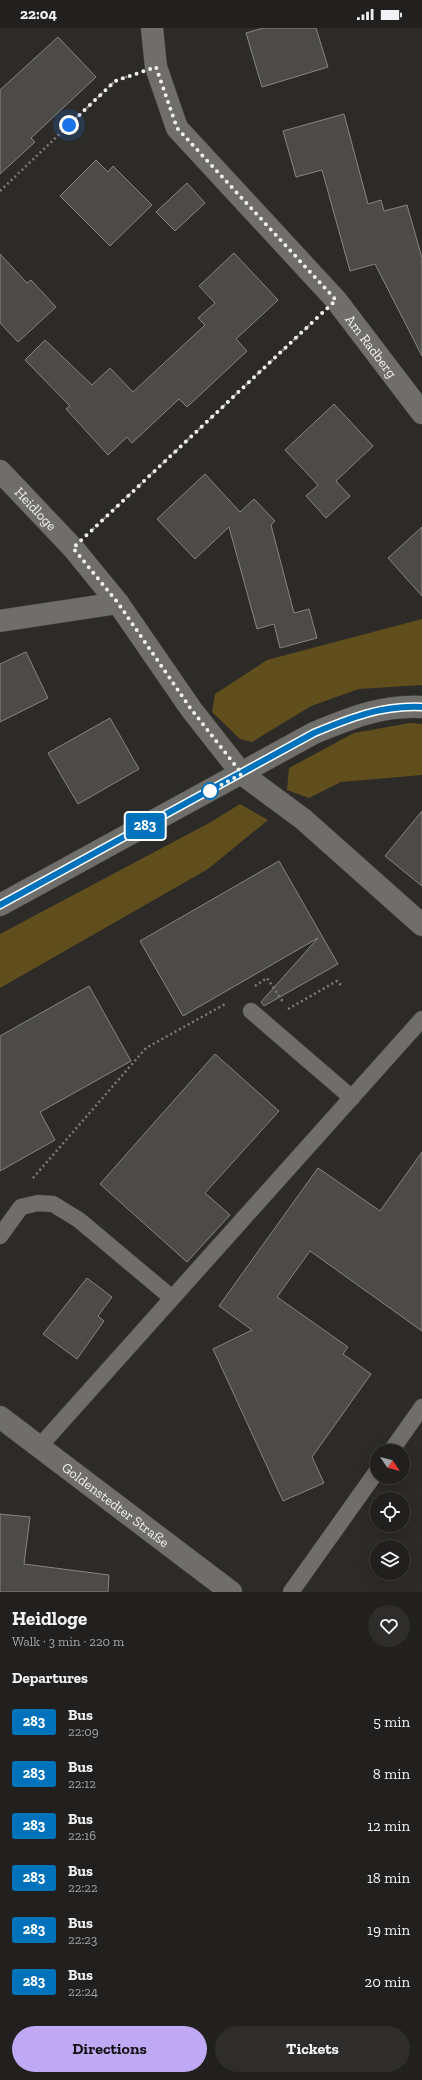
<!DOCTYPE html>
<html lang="en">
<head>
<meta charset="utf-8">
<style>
	:root { --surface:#22201e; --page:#2e2d2b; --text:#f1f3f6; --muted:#a2a3a4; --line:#3f3e3c; --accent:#bfa9f4 }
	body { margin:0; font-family:"Zilla Slab",serif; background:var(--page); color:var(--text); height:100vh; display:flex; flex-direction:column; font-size:15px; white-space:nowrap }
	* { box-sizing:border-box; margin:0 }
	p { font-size:13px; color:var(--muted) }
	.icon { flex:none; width:22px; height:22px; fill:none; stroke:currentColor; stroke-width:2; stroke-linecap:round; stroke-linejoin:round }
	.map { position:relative; height:1564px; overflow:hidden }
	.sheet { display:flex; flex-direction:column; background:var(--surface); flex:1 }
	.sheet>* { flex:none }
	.badge { padding:0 8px; border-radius:3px; font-size:14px; line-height:26px }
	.needle { width:26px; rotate:125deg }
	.tools { position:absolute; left:370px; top:1416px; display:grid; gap:8px }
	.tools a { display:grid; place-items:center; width:40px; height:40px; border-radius:50%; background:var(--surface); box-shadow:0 4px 16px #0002,0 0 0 1px var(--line); font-size:20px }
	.you { position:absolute; width:20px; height:20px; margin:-10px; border:3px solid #fff; border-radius:50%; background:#1a73e8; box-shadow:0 0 0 6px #1a73e833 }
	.map>.badge { position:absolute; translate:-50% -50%; box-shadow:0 0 0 2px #fff }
	h2 { padding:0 12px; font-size:15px; line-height:36px }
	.round { display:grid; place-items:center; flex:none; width:42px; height:42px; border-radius:21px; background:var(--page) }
	.summary { display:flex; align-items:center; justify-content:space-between; height:68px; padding:0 12px }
	h1 { font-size:19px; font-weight:700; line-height:30px }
	.button { display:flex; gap:8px; margin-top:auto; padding:8px 12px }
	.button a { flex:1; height:46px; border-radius:24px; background:var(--accent); color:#111; font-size:16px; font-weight:700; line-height:46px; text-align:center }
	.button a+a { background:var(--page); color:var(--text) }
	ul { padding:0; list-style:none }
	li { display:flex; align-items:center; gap:12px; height:52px; padding:0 12px }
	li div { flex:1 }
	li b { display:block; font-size:15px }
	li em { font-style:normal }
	li .badge { min-width:44px; font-weight:700; text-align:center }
	.status { display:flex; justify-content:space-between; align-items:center; height:28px; padding:0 20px; background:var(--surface); direction:ltr }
	.status svg { height:11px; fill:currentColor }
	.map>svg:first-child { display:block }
	.green { fill:#614e1d }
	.building { fill:#4c4b47; stroke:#878581 }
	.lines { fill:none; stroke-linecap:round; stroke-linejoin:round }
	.service-casing { stroke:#4a4946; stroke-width:17 }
	.minor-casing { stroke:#4a4946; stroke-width:23 }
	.path { stroke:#7e7c79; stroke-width:2.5; stroke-dasharray:2 3; stroke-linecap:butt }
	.service { stroke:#706e6a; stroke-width:16 }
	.minor { stroke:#706e6a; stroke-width:22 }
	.line-casing { stroke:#fff; stroke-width:9 }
	.line { stroke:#0072bc; stroke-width:6 }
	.walk { stroke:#f1f0ed; stroke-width:4; stroke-dasharray:0 7.2 }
	.stop-dot { fill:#fff; stroke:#0072bc; stroke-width:2 }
	.labels { text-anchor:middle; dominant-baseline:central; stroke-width:4; stroke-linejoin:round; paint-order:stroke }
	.street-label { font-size:14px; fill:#f1f0ed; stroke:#2d2b28 }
</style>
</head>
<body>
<div class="status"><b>22:04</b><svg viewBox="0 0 49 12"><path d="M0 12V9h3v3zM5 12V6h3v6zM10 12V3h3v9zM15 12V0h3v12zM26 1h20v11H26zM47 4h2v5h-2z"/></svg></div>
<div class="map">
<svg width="422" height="1564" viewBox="0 0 422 1564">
	<rect width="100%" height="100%" fill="#2d2b28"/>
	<path class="green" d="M 422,591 L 422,657 L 359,661 L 311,678 L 252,714 L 240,711 L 212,684 L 215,666 L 267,632 Z
		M 410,695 L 422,696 L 422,747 L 341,754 L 309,770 L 287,762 L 289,740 L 354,705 Z
		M 240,776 L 268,792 L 208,841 L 0,960 L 0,906 L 211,794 Z"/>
	<path class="building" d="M 263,0 L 316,0 L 328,39 L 262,59 L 246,5 Z
		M 58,9 L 96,49 L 31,110 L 35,114 L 0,146 L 0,62 Z
		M 344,86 L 368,176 L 381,172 L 384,183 L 407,177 L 422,230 L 422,328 L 375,236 L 350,243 L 322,142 L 296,149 L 283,103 Z
		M 96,132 L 108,144 L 113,138 L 152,177 L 110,218 L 60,168 Z
		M 187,155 L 205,175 L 175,203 L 156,184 Z
		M 234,225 L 278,272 L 236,311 L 247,323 L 187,379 L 179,371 L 132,415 L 127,409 L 108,427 L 66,381 L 70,378 L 25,332 L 45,312 L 92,357 L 110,340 L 133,364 L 205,297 L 198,290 L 215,275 L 199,258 Z
		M 0,226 L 27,255 L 31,252 L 56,279 L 18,314 L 0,295 Z
		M 334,376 L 373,418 L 336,453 L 350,468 L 326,490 L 306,468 L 318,457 L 285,422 Z
		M 205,446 L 240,484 L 254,471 L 275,493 L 271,497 L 294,585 L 309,581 L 317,610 L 280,620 L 274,596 L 257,601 L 229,499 L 195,531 L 157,491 Z
		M 422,499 L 422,568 L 388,530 Z
		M 26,624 L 48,670 L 0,694 L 0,636 Z
		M 110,690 L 139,741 L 78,776 L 48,725 Z
		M 422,783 L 422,858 L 385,828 Z
		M 279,833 L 338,936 L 264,978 L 261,974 L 318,910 L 183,988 L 140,913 Z
		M 89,958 L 131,1033 L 40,1084 L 55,1112 L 0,1143 L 0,1008 Z
		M 215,1026 L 279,1083 L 205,1165 L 230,1187 L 187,1234 L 100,1156 Z
		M 422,1124 L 422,1303 L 310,1223 L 277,1269 L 348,1319 L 343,1326 L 371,1346 L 312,1429 L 324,1455 L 283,1473 L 213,1321 L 252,1302 L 219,1278 L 318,1140 L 380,1183 Z
		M 87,1250 L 112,1269 L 98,1288 L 104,1293 L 77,1331 L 43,1306 Z
		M 0,1486 L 30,1489 L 24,1536 L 109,1547 L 108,1564 L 0,1564 Z"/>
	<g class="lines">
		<g class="service-casing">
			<path id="service" d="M 251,983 L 352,1070
				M 0,1208 L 21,1179 L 38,1175 L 53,1176 L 79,1192 L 172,1270
				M 39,1419 L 422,991
				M 391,1423 L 422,1379
				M 291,1564 L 377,1443"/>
		</g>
		<g class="minor-casing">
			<g id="minor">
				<path id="s1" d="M 152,0 L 156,39 L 177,100 L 336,272 L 422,385"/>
				<path id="s2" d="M 0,443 L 73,520 L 118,575 L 191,681 L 242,746 L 303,791 L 422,897"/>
				<path d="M 0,593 L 118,575"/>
				<path d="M 0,877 L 314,705 C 350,690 382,677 422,679"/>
				<path id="s3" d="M 0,1389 L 231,1564"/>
			</g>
		</g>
		<path class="path" d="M 0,163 L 115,53 L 129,48
			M 93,501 L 315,292
			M 255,958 L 267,950 L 283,974
			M 288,981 L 337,953 L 342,958
			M 33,1150 L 146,1020 L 227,975"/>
		<use href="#service" class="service"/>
		<use href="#minor" class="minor"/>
	</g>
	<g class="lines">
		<g class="line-casing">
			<path id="line" d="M 0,877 L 314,705 C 350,690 382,677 422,679"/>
		</g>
		<use href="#line" class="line"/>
		<path class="walk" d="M 69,97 L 115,53 L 156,39 L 177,100 L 336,272 L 73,520 L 118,575 L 191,681 L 242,746 L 206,765 L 210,763"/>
	</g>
	<circle class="stop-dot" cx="210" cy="763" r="8"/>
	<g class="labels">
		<g class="street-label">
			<text stroke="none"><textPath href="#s1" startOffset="396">Am Radberg</textPath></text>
			<text stroke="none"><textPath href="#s2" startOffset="52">Heidloge</textPath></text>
			<text stroke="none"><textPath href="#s3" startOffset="145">Goldenstedter Straße</textPath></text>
		</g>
	</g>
</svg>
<div class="tools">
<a><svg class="needle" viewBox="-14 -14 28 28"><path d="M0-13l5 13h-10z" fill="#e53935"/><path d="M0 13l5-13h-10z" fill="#a2a3a4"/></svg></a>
<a><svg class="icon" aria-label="locate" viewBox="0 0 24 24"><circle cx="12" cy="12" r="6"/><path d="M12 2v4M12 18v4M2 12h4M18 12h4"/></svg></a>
<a><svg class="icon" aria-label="layers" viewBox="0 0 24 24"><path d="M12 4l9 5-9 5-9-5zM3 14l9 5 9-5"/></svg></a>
</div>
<div class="you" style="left:69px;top:97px"></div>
<b class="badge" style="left:145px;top:798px;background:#0072bc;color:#fff">283</b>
</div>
<section class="sheet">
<div class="summary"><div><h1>Heidloge</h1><p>Walk · 3 min · 220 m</p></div><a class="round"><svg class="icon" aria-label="heart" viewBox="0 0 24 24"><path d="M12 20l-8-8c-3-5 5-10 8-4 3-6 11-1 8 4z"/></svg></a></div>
<h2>Departures</h2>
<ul>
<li><span class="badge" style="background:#0072bc;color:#fff">283</span><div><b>Bus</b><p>22:09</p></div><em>5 min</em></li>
<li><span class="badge" style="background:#0072bc;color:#fff">283</span><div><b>Bus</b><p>22:12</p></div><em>8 min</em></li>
<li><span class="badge" style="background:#0072bc;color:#fff">283</span><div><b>Bus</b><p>22:16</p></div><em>12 min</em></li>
<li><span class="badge" style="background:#0072bc;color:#fff">283</span><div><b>Bus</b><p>22:22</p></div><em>18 min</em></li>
<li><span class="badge" style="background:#0072bc;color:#fff">283</span><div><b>Bus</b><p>22:23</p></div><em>19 min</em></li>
<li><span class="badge" style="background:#0072bc;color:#fff">283</span><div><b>Bus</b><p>22:24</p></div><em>20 min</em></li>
</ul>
<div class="button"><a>Directions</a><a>Tickets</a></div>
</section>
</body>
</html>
